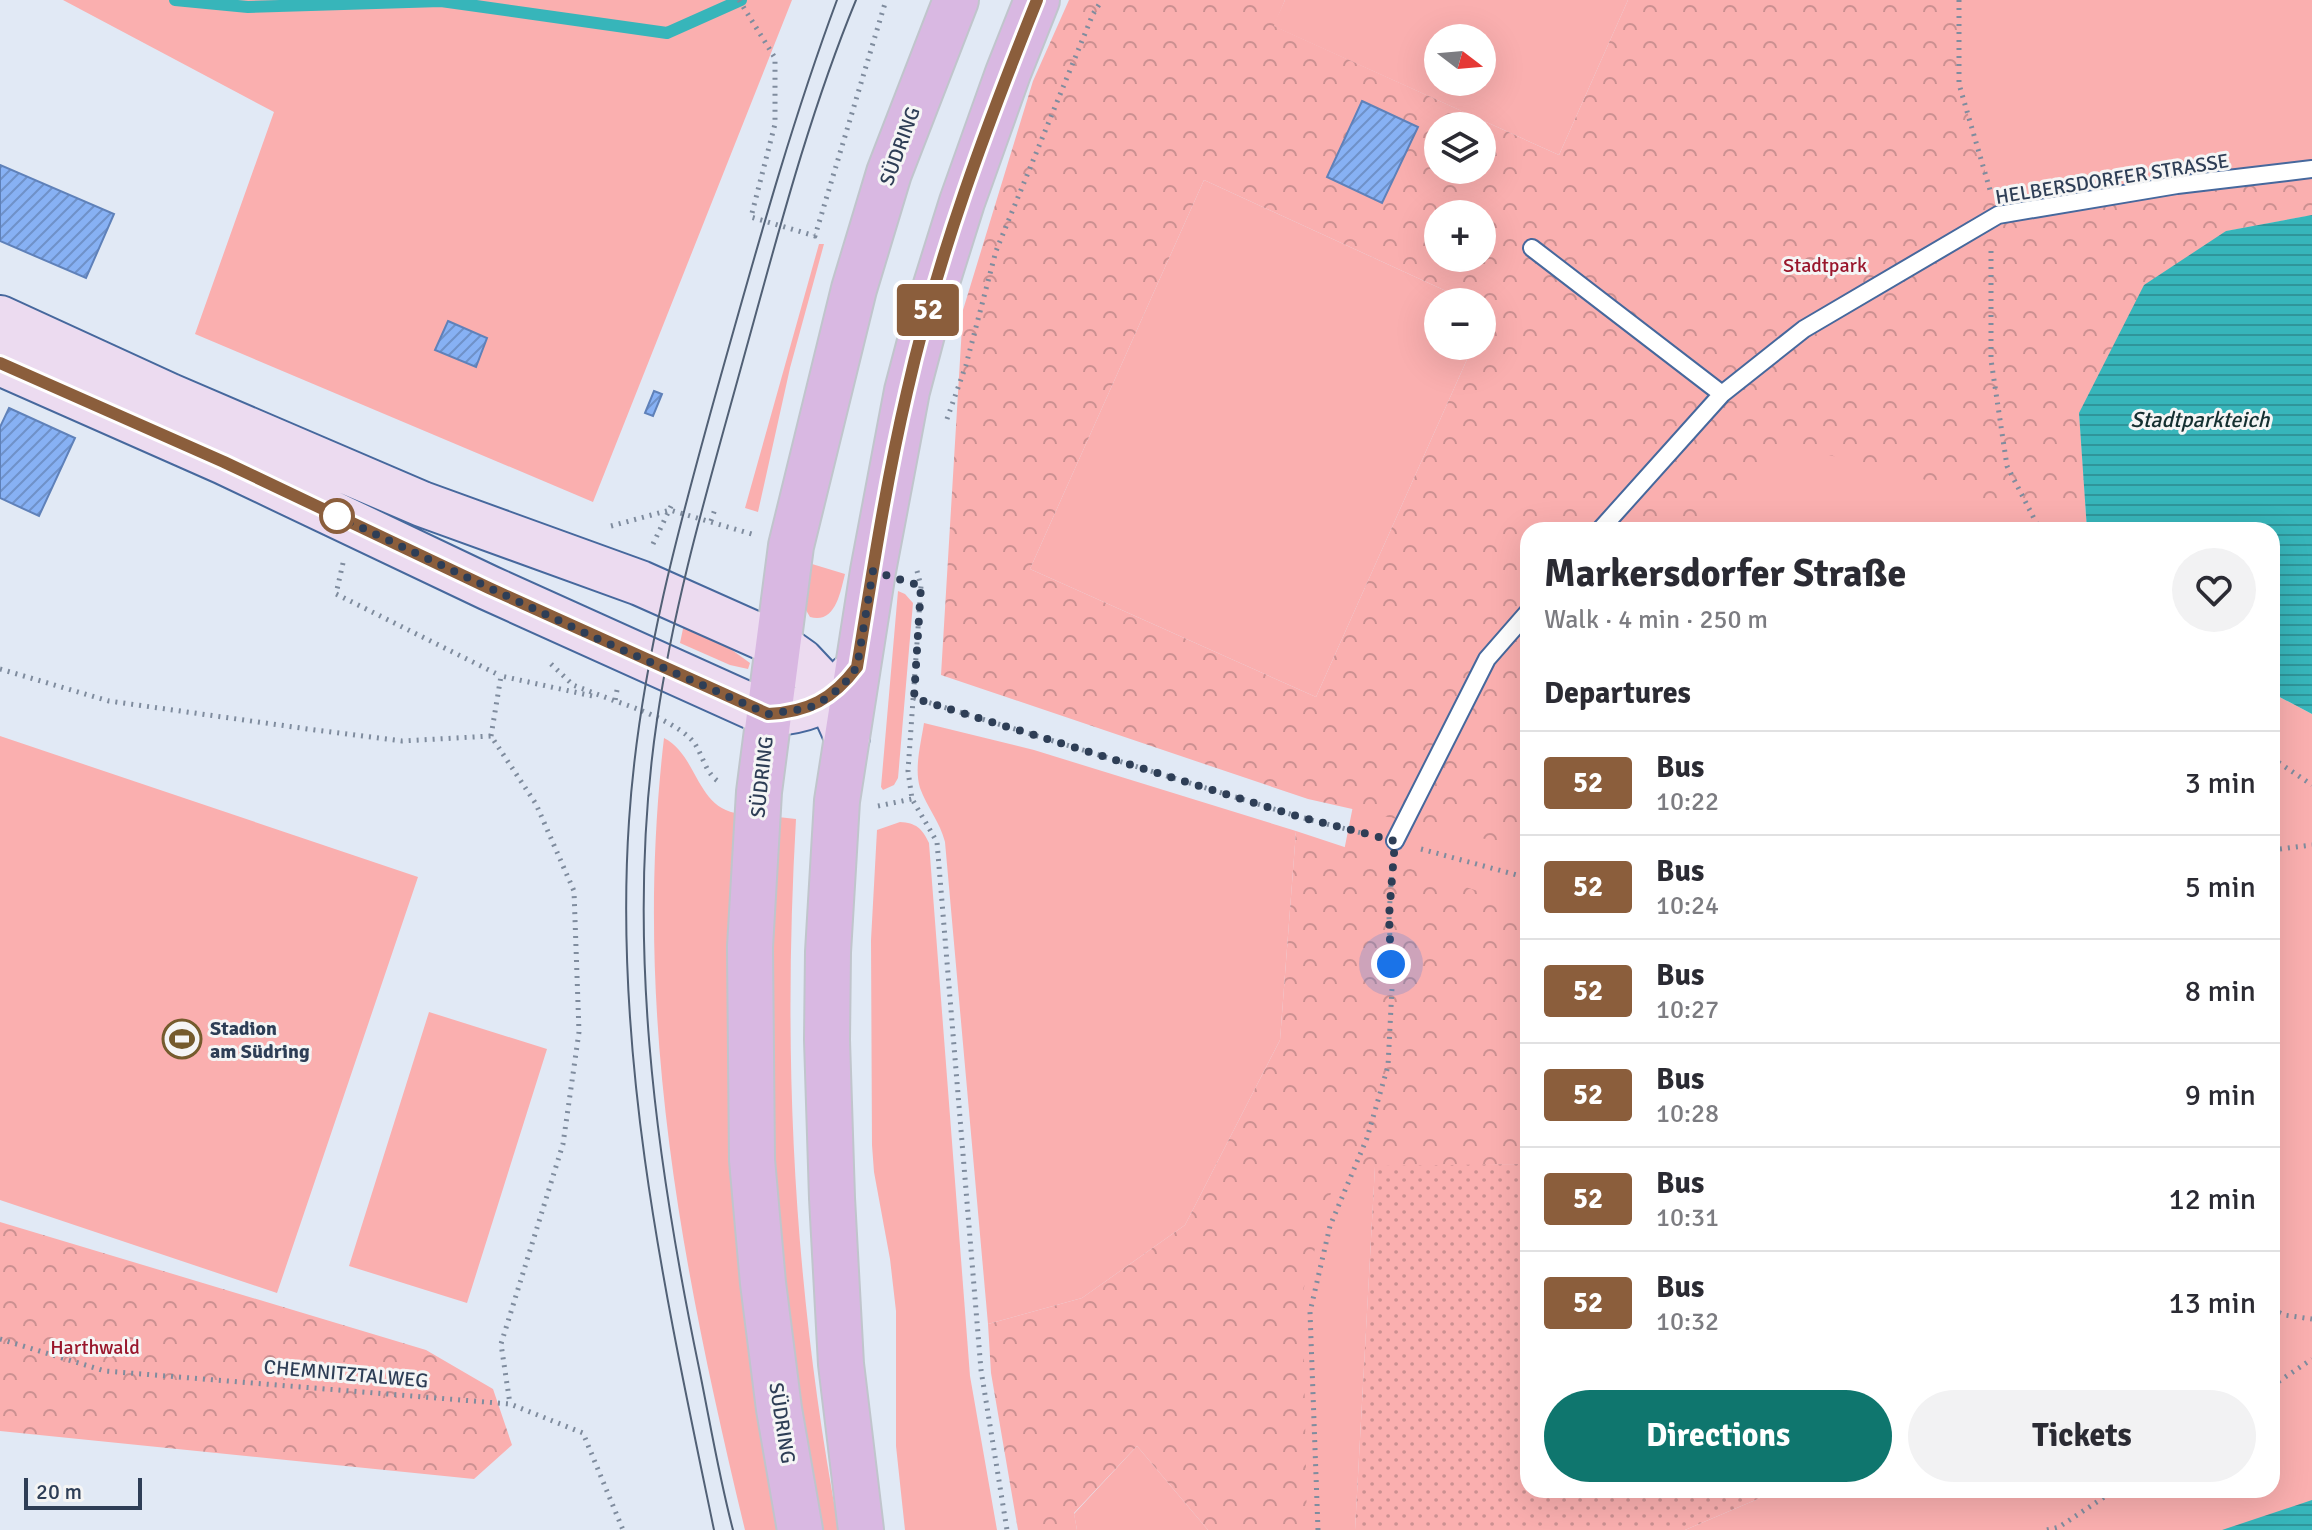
<!DOCTYPE html>
<html lang="en">
<head>
<meta charset="utf-8">
<style>
	:root { --surface:#fff; --page:#f2f2f3; --text:#2b2b33; --muted:#7c7c81; --line:#e1e1e2; --accent:#0f766e }
	body { margin:0; font-family:Signika,sans-serif; background:var(--page); color:var(--text); height:100vh; display:flex; flex-direction:column; font-size:30px; white-space:nowrap }
	* { box-sizing:border-box; margin:0 }
	p { font-size:26px; color:var(--muted) }
	.icon { flex:none; width:44px; height:44px; fill:none; stroke:currentColor; stroke-width:2; stroke-linecap:round; stroke-linejoin:round }
	.map { position:relative; flex:1; overflow:hidden }
	.side { position:absolute; left:1520px; top:522px; width:760px; height:976px; display:flex; flex-direction:column; background:var(--surface); border-radius:24px; box-shadow:0 8px 32px #0002 }
	.side>* { flex:none }
	.badge { padding:0 16px; border-radius:6px; font-size:28px; line-height:52px }
	.needle { width:52px; rotate:106deg }
	.tools { position:absolute; left:1424px; top:24px; display:grid; gap:16px }
	.tools a { display:grid; place-items:center; width:72px; height:72px; border-radius:50%; background:var(--surface); box-shadow:0 8px 32px #0002; font-size:40px }
	.scale { position:absolute; left:24px; bottom:20px; width:118px; box-sizing:border-box; padding-left:8px; border:4px solid #2e3e56; border-top:0; font-size:22px; line-height:28px; white-space:nowrap; color:#2e3e56; -webkit-text-stroke:6px #f5f5f5; paint-order:stroke }
	.you { position:absolute; width:40px; height:40px; margin:-20px; border:6px solid #fff; border-radius:50%; background:#1a73e8; box-shadow:0 0 0 12px #1a73e833 }
	.map>.badge { position:absolute; translate:-50% -50%; box-shadow:0 0 0 4px #fff }
	h2 { padding:0 24px; font-size:30px; line-height:72px }
	.round { display:grid; place-items:center; flex:none; width:84px; height:84px; border-radius:42px; background:var(--page) }
	.headline { display:flex; align-items:center; justify-content:space-between; height:136px; padding:0 24px }
	h1 { font-size:38px; font-weight:700; line-height:60px }
	.primary-button { display:flex; gap:16px; margin-top:auto; padding:16px 24px }
	.primary-button a { flex:1; height:92px; border-radius:48px; background:var(--accent); color:#fff; font-size:32px; font-weight:700; line-height:92px; text-align:center }
	.primary-button a+a { background:var(--page); color:var(--text) }
	ul { padding:0; list-style:none }
	li { display:flex; align-items:center; gap:24px; height:104px; padding:0 24px; border-top:2px solid var(--line) }
	li div { flex:1 }
	li b { display:block; font-size:30px }
	li em { font-style:normal }
	li .badge { min-width:88px; font-weight:700; text-align:center }
	.map>svg:first-child { display:block }
	.green { fill:#faafaf; fill-rule:evenodd }
	.forest { fill:url(#forest-crowns); fill-rule:evenodd }
	.garden { fill:url(#garden-dots) }
	.water { fill:url(#water-rules) }
	.lines { fill:none; stroke-linecap:round; stroke-linejoin:round }
	.stream { stroke:#37b5ba; stroke-width:12 }
	.building { fill:url(#building-hatch); stroke:#5f81b9; stroke-width:2 }
	.lane-casing { stroke:#46689d; stroke-width:20 }
	.secondary-casing { stroke:#46689d; stroke-width:48 }
	.primary-casing { stroke:#c0c5cc; stroke-width:48 }
	.path { stroke:#7f8c9e; stroke-width:5; stroke-dasharray:2 6; stroke-linecap:butt }
	.lane { stroke:#fff; stroke-width:16 }
	.secondary { stroke:#ecdbf0; stroke-width:44 }
	.primary { stroke:#d9b8e2; stroke-width:44 }
	.tram { stroke:#516075; stroke-width:2 }
	.line-casing { stroke:#fff; stroke-width:18 }
	.line { stroke:#8b5e3c; stroke-width:12 }
	.walk { stroke:#2e3e56; stroke-width:8; stroke-dasharray:0 14.4 }
	.stop-dot { fill:#fff; stroke:#8b5e3c; stroke-width:4 }
	.labels { text-anchor:middle; dominant-baseline:central; stroke-width:6; stroke-linejoin:round; paint-order:stroke }
	.street-label { font-size:20px; fill:#2e3e56; stroke:#f5f5f5 }
	.park-label { font-size:20px; fill:#99162c; stroke:#f5f5f5 }
	.poi-label { font-size:20px; font-weight:bold; fill:#2e3e56; stroke:#f5f5f5; text-anchor:start }
	.water-label { font-size:22px; font-style:italic; fill:#142f30; stroke:#f5f5f5 }
</style>
</head>
<body>
<div class="map">
<svg width="2312" height="1530" viewBox="0 0 2312 1530">
	<defs>
		<pattern id="forest-crowns" width="20" height="18" patternUnits="userSpaceOnUse" patternTransform="scale(2)"><rect width="20" height="18" fill="#faafaf"/><path d="M2 6a3 3 0 1 1 6 0M12 15a3 3 0 1 1 6 0" fill="none" stroke="#cb9091"/></pattern>
		<pattern id="garden-dots" width="8" height="8" patternUnits="userSpaceOnUse" patternTransform="scale(2)"><rect width="8" height="8" fill="#faafaf"/><path d="M2 2h.1M6 6h.1" fill="none" stroke="#cb9091" stroke-width="1.8" stroke-linecap="round"/></pattern>
		<pattern id="water-rules" width="6" height="5" patternUnits="userSpaceOnUse" patternTransform="scale(2)"><rect width="6" height="5" fill="#37b5ba"/><path d="M0 2.5h6" fill="none" stroke="#2f959a"/></pattern>
		<pattern id="building-hatch" width="6" height="6" patternUnits="userSpaceOnUse" patternTransform="scale(2)"><rect width="6" height="6" fill="#87b1f4"/><path d="M-1 1l2-2M0 6l6-6M5 7l2-2" fill="none" stroke="#6f91c8"/></pattern>
	</defs>
	<rect width="100%" height="100%" fill="#e1e9f5"/>
	<path class="green" d="M 63,0 L 792,0 L 593,502 L 195,334 L 274,112 Z
		M 1285,0 L 1628,0 L 1559,155 L 1273,26 ZM 1438,38 L 1482,38 L 1482,82 L 1438,82 Z
		M 1667,0 L 2312,0 L 2312,215 L 2226,231 L 2079,413 L 2087,530 L 1528,530 L 1528,1156 L 1524,1164 L 1375,1167 L 1355,1530 L 1289,1530 L 1265,1246 L 1359,776 Z
		M 1204,180 L 1470,302 L 1438,302 L 1438,346 L 1473,346 L 1316,697 L 1030,569 Z
		M 819,244 L 824,244 L 790,368 L 758,512 L 745,508 Z
		M 812,564 L 845,574 C 840,594 835,624 810,617 L 803,605 Z
		M 898,591 L 905,594 L 913,603 L 898,778 L 894,785 L 883,790 L 881,787 Z
		M 684,624 L 721,642 L 750,663 L 748,669 L 730,665 L 680,643 Z
		M 2272,693 L 2312,714 L 2312,1509 L 2263,1530 L 1685,1530 L 1779,1490 L 2272,1490 Z
		M 924,723 L 1034,750 L 1296,831 L 1280,1040 L 1185,1225 L 1082,1298 L 988,1324 L 945,842 C 940,822 927,807 920,788 C 914,768 921,743 924,723 Z
		M 0,736 L 418,877 L 277,1293 L 0,1200 Z
		M 664,738 C 697,755 696,805 735,813 L 729,988 L 781,1530 L 745,1530 C 681,1264 632,1013 664,738 Z
		M 778,817 L 796,819 C 782,1062 794,1291 839,1530 L 821,1530 L 791,1348 L 775,1188 L 770,1054 L 771,928 Z
		M 900,822 C 916,823 922,828 929,843 L 970,1376 L 997,1530 L 905,1530 L 896,1446 L 896,1311 L 890,1259 L 874,1172 L 872,1145 L 871,940 L 877,830 Z
		M 429,1012 L 547,1049 L 467,1303 L 349,1266 Z
		M 1137,1446 L 1208,1530 L 1077,1530 L 1074,1514 Z"/>
	<path class="forest" d="M 1069,0 L 1285,0 L 1274,26 L 1559,155 L 1628,0 L 1959,0 L 1959,84 L 1998,215 L 2312,169 L 2312,215 L 2226,231 L 2079,413 L 2085,499 L 1990,504 L 1917,477 L 1781,443 L 1699,515 L 1688,530 L 1528,530 L 1528,844 L 1503,843 L 1308,799 L 941,675 L 963,310 L 1033,81 ZM 1438,126 L 1482,126 L 1482,170 L 1438,170 ZM 1204,180 L 1470,302 L 1482,302 L 1482,307 L 1489,311 L 1482,326 L 1482,346 L 1473,346 L 1316,697 L 1030,569 ZM 1438,214 L 1482,214 L 1482,258 L 1438,258 Z
		M 1296,831 L 1517,904 L 1528,905 L 1528,1156 L 1524,1164 L 1338,1168 L 1297,1312 L 1304,1358 L 1307,1530 L 1208,1530 L 1137,1446 L 1074,1513 L 1077,1530 L 1018,1530 L 991,1373 L 988,1324 L 1082,1298 L 1185,1225 L 1280,1040 Z
		M 0,1222 L 426,1350 L 493,1389 L 512,1445 L 474,1479 L 0,1431 Z"/>
	<path class="garden" d="M 1528,1156 L 1528,1490 L 1779,1490 L 1685,1530 L 1355,1530 L 1375,1166 L 1523,1164 Z"/>
	<path class="water" d="M 2312,215 L 2312,714 L 2272,693 L 2272,530 L 2087,530 L 2079,413 L 2144,285 L 2226,231 Z
		M 2312,1500 L 2312,1530 L 2222,1530 Z"/>
	<g class="lines">
		<path class="stream" d="M 175,0 L 248,7 L 441,1 L 667,33 L 741,0"/>
	</g>
	<path class="building" d="M 1362,101 L 1418,127 L 1382,203 L 1327,177 Z
		M 0,165 L 114,214 L 86,278 L 0,241 Z
		M 448,321 L 487,338 L 476,367 L 435,350 Z
		M 654,391 L 662,394 L 653,416 L 645,413 Z
		M 9,408 L 75,438 L 39,516 L 0,498 L 0,427 Z"/>
	<g class="lines">
		<g class="lane-casing">
			<path id="lane" d="M 1532,248 L 1722,394
				M 1600,530 L 1722,394 L 1804,329 L 1998,215 L 2177,185 L 2312,169
				M 1395,841 L 1487,659 L 1528,612"/>
		</g>
		<g class="secondary-casing">
			<path id="secondary" d="M 0,318 L 170,396 L 422,504 L 640,583 L 777,644 L 801,661 L 816,677 L 829,697 L 847,737
				M 0,363 L 224,462 L 489,588 L 768,714 C 800,712 829,704 849,677"/>
		</g>
		<g class="primary-casing">
			<path id="primary" d="M 800,1530 L 779,1409 L 763,1283 L 752,1160 L 750,947 L 759,792 L 791,546 L 854,289 L 889,173 L 956,0
				M 861,1530 L 841,1364 L 832,1198 L 827,1040 L 828,952 L 837,801 L 873,571 L 907,391 L 930,304 L 962,202 L 1008,73 L 1037,0"/>
		</g>
		<path class="path" d="M 739,0 L 775,58 L 775,124 L 751,217 L 815,236 L 886,0
			M 1959,0 L 1959,84 L 1990,190
			M 1991,251 L 1991,360 L 2007,466 L 2040,530
			M 947,419 L 966,365 L 996,251 L 1093,14 L 1102,0
			M 711,521 L 715,509
			M 611,526 L 670,510 L 752,534
			M 653,544 L 673,502
			M 343,563 L 336,594 L 501,676
			M 917,571 L 921,586 L 908,771 L 912,799 L 937,842 L 981,1370 L 1007,1530
			M 551,664 L 573,685 L 615,701
			M 0,669 L 109,701 L 315,730 L 402,741 L 491,736 L 536,804 L 574,891 L 579,1032 L 563,1144 L 501,1344 L 510,1404
			M 617,690 L 615,701 C 637,708 682,725 695,744 C 703,756 706,774 719,782
			M 914,698 L 1300,817 L 1369,835
			M 491,736 L 501,676 L 597,697
			M 2272,758 L 2312,785
			M 878,806 L 912,799
			M 1421,849 L 1528,878
			M 2272,850 L 2312,845
			M 2272,1309 L 2284,1315 L 2312,1319
			M 0,1339 L 105,1371 L 510,1404 L 583,1433 L 623,1530
			M 2272,1386 L 2312,1359
			M 1318,1530 L 1310,1312 L 1330,1226 L 1367,1138 L 1388,1066 L 1392,988 L 1389,916 L 1392,868
			M 2047,1530 L 2059,1527 L 2115,1490"/>
		<use href="#lane" class="lane"/>
		<use href="#secondary" class="secondary"/>
		<use href="#primary" class="primary"/>
		<path class="tram" d="M 714,1530 C 666,1298 613,1060 629,821 C 639,666 681,518 723,368 C 758,244 792,121 837,0
			M 733,1530 C 719,1477 710,1422 699,1368 C 655,1156 625,936 657,720 C 675,595 712,474 745,353 C 778,234 809,114 856,0"/>
	</g>
	<g class="lines">
		<g class="line-casing">
			<path id="line" d="M 0,363 L 224,462 L 489,588 L 768,714 C 808,712 833,699 857,667 C 872,575 886,482 907,392 C 937,258 986,127 1037,0"/>
		</g>
		<use href="#line" class="line"/>
		<path class="walk" d="M 337,516 L 598,639 L 768,714 L 809,708 L 829,697 L 844,684 L 857,667 L 873,571 L 921,586 L 914,698 L 1300,817 L 1395,841 L 1389,916 L 1391,964"/>
	</g>
	<defs>
		<g id="stadium-ring" transform="scale(2)"><circle r="9.5" fill="#f5f5f5" stroke="#755b2d" stroke-width="1.5"/><path d="M0-5a6.5 5 0 1 0 0 10a6.5 5 0 1 0 0-10ZM-3.5-1.8h7v3.6h-7Z" fill="#755b2d"/></g>
	</defs>
	<g fill-rule="evenodd">
		<use href="#stadium-ring" x="182" y="1039"/>
	</g>
	<circle class="stop-dot" cx="337" cy="516" r="16"/>
	<g class="labels">
		<g class="street-label">
			<text transform="translate(900 146) rotate(-70)">SÜDRING</text>
			<text transform="translate(2112 179) rotate(-9)">HELBERSDORFER STRASSE</text>
			<text transform="translate(762 777) rotate(-84)">SÜDRING</text>
			<text transform="translate(346 1374) rotate(5)">CHEMNITZTALWEG</text>
			<text transform="translate(782 1423) rotate(81)">SÜDRING</text>
		</g>
		<g class="park-label">
			<text x="1825" y="265">Stadtpark</text>
			<text x="95" y="1347">Harthwald</text>
		</g>
		<g class="poi-label">
			<text x="210" y="1028">Stadion<tspan x="210" dy="23">am Südring</tspan></text>
		</g>
		<g class="water-label">
			<text x="2200" y="419">Stadtparkteich</text>
		</g>
	</g>
</svg>
<div class="tools">
<a><svg class="needle" viewBox="-14 -14 28 28"><path d="M0-13l5 13h-10z" fill="#e53935"/><path d="M0 13l5-13h-10z" fill="#7c7c81"/></svg></a>
<a><svg class="icon" aria-label="layers" viewBox="0 0 24 24"><path d="M12 4l9 5-9 5-9-5zM3 14l9 5 9-5"/></svg></a>
<a>+</a>
<a>−</a>
</div>
<div class="scale">20 m</div>
<div class="you" style="left:1391px;top:964px"></div>
<b class="badge" style="left:928px;top:310px;background:#8b5e3c;color:#fff">52</b>
<section class="side">
<div class="headline"><div><h1>Markersdorfer Straße</h1><p>Walk · 4 min · 250 m</p></div><a class="round"><svg class="icon" aria-label="heart" viewBox="0 0 24 24"><path d="M12 20l-8-8c-3-5 5-10 8-4 3-6 11-1 8 4z"/></svg></a></div>
<h2>Departures</h2>
<ul>
<li><span class="badge" style="background:#8b5e3c;color:#fff">52</span><div><b>Bus</b><p>10:22</p></div><em>3 min</em></li>
<li><span class="badge" style="background:#8b5e3c;color:#fff">52</span><div><b>Bus</b><p>10:24</p></div><em>5 min</em></li>
<li><span class="badge" style="background:#8b5e3c;color:#fff">52</span><div><b>Bus</b><p>10:27</p></div><em>8 min</em></li>
<li><span class="badge" style="background:#8b5e3c;color:#fff">52</span><div><b>Bus</b><p>10:28</p></div><em>9 min</em></li>
<li><span class="badge" style="background:#8b5e3c;color:#fff">52</span><div><b>Bus</b><p>10:31</p></div><em>12 min</em></li>
<li><span class="badge" style="background:#8b5e3c;color:#fff">52</span><div><b>Bus</b><p>10:32</p></div><em>13 min</em></li>
</ul>
<div class="primary-button"><a>Directions</a><a>Tickets</a></div>
</section>
</div>
</body>
</html>
